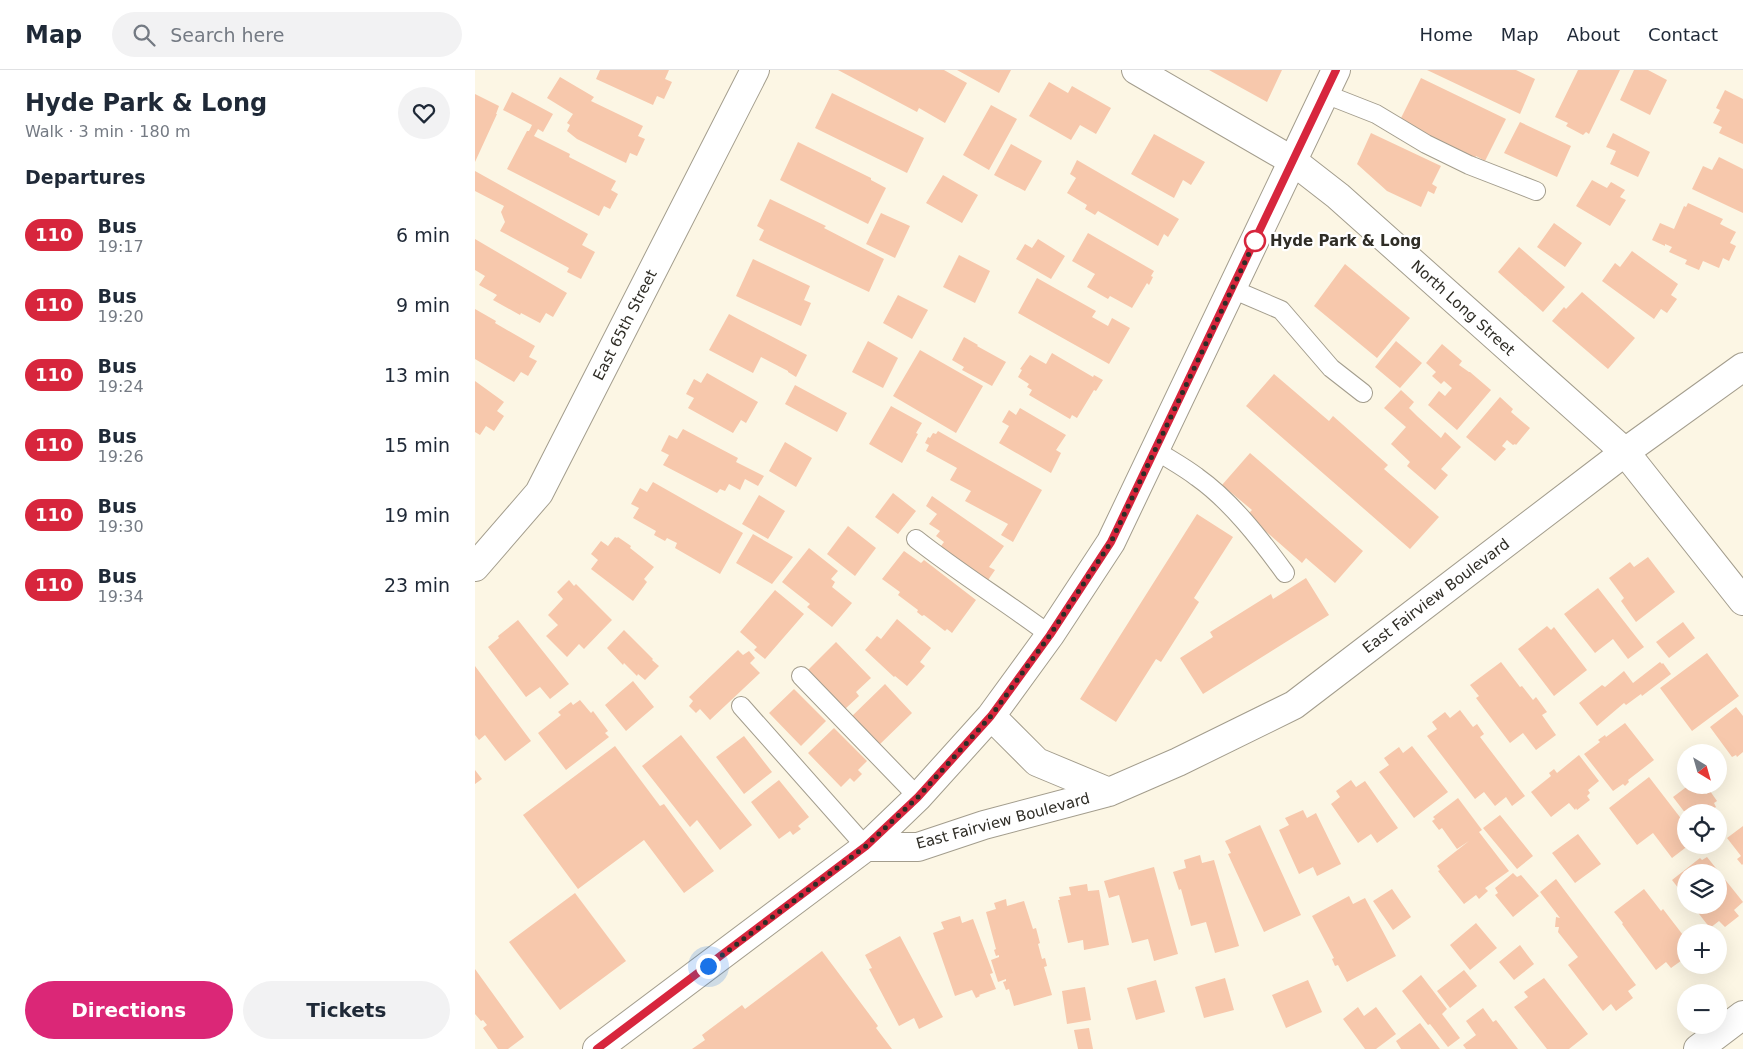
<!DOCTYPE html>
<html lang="en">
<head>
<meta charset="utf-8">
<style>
	:root { --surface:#fff; --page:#f2f2f3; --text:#1f2937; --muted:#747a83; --line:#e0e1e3; --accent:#db2777 }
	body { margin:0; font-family:"DejaVu Sans",sans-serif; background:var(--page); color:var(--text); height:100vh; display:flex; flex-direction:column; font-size:19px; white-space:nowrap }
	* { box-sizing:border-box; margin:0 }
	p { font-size:16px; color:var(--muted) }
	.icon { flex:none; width:28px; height:28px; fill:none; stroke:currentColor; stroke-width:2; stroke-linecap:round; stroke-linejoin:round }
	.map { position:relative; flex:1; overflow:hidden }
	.details { display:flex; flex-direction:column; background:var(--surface); width:475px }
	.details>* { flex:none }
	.badge { padding:0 10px; border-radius:16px; font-size:18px; line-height:32px }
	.needle { width:32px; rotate:143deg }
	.tools { position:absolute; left:1202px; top:674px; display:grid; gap:10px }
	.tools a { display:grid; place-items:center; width:50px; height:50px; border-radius:50%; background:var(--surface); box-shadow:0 5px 20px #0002; font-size:25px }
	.you { position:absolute; width:25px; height:25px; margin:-12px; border:4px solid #fff; border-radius:50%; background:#1a73e8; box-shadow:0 0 0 8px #1a73e833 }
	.map>.badge { position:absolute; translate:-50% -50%; box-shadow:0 0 0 2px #fff }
	h2 { padding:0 25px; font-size:19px; line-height:45px }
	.round { display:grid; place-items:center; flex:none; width:52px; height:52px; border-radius:26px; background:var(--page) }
	.headline { display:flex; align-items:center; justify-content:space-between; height:85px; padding:0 25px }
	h1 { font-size:24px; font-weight:600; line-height:38px }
	.cta { display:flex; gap:10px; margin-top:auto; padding:10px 25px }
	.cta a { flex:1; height:58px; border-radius:30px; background:var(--accent); color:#fff; font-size:20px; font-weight:600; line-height:58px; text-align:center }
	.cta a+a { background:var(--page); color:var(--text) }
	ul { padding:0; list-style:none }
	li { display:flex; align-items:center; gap:15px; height:70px; padding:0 25px }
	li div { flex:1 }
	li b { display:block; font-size:19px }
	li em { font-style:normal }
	li .badge { min-width:55px; font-weight:700; text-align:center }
	header { display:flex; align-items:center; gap:30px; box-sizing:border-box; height:70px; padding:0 25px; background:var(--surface); border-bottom:1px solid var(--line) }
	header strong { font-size:24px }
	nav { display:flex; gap:28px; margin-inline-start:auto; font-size:18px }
	.search { width:350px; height:45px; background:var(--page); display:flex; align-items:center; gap:12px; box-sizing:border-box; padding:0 18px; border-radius:28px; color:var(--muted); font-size:19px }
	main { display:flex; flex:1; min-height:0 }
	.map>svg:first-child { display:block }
	.building { fill:#f7c8ac }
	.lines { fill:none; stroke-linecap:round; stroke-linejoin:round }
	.service-casing { stroke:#a39d8d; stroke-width:20 }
	.minor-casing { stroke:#a39d8d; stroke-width:30 }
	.tertiary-casing { stroke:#a39d8d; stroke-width:30 }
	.service { stroke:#fff; stroke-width:18 }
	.minor { stroke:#fff; stroke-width:28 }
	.tertiary { stroke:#fff; stroke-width:28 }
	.line-casing { stroke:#fff; stroke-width:11 }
	.line { stroke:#d7263d; stroke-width:8 }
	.walk { stroke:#2f2d26; stroke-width:5; stroke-dasharray:0 9 }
	.stop-dot { fill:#fff; stroke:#d7263d; stroke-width:2.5 }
	.labels { text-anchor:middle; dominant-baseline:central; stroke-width:4.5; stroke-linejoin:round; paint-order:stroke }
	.stop-label { font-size:15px; font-weight:bold; fill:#2f2d26; stroke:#fff; text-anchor:start }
	.street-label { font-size:15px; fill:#2f2d26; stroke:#fff }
</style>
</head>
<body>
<header>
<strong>Map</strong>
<div class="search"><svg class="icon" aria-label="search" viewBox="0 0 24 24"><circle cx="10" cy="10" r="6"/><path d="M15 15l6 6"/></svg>Search here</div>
<nav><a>Home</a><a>Map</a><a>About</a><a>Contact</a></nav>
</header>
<main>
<section class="details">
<div class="headline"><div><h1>Hyde Park &amp; Long</h1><p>Walk · 3 min · 180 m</p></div><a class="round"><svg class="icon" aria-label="heart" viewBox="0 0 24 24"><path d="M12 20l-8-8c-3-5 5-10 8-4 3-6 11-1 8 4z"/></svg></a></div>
<h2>Departures</h2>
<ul>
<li><span class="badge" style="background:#d7263d;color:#fff">110</span><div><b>Bus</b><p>19:17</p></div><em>6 min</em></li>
<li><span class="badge" style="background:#d7263d;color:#fff">110</span><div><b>Bus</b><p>19:20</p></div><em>9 min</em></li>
<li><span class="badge" style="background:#d7263d;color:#fff">110</span><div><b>Bus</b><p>19:24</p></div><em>13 min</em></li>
<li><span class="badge" style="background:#d7263d;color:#fff">110</span><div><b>Bus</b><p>19:26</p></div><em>15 min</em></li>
<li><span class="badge" style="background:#d7263d;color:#fff">110</span><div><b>Bus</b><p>19:30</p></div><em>19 min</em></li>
<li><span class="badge" style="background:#d7263d;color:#fff">110</span><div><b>Bus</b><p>19:34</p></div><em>23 min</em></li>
</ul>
<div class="cta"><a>Directions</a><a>Tickets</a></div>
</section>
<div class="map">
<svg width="1268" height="979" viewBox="0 0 1268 979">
	<rect width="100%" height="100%" fill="#fcf6e4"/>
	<path class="building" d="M 125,0 L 194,0 L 190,9 L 197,12 L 189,29 L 182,26 L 178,35 L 121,9 Z
		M 363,0 L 469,0 L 492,13 L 470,53 L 444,38 L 442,42 Z
		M 482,0 L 536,0 L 524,23 Z
		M 734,0 L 807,0 L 792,32 Z
		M 952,0 L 1041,0 L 1060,9 L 1045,44 Z
		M 1103,0 L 1145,0 L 1114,64 L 1111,62 L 1108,65 L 1091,56 L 1093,53 L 1080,47 Z
		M 1159,0 L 1173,0 L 1192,10 L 1175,45 L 1145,30 Z
		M 85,7 L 119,27 L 116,31 L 168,56 L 163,66 L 170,69 L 162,86 L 155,83 L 151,93 L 102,69 L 92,61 L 95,55 L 92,53 L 98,44 L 72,28 Z
		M 946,8 L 1031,49 L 1010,91 L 1001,86 L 1000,89 L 945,62 L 946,60 L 925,50 Z
		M 574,12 L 593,23 L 597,16 L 636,38 L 621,64 L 605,55 L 596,70 L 554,46 Z
		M 1250,20 L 1268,29 L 1268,74 L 1244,63 L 1247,57 L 1238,53 L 1245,40 L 1241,38 Z
		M 37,22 L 78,44 L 68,62 L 63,59 L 59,66 L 95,84 L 94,87 L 141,111 L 136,120 L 143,124 L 135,139 L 129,136 L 124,146 L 32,99 L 52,61 L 54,61 L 57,55 L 28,40 Z
		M 357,23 L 449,68 L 432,103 L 340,58 Z
		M 0,24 L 24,36 L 21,44 L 22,44 L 0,92 Z
		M 516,35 L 542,49 L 514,100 L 488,85 Z
		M 1045,52 L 1096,76 L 1082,107 L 1029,83 Z
		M 896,63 L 966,96 L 957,114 L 962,117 L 959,124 L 953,121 L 946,137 L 912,121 L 882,94 Z
		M 1138,63 L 1175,82 L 1163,107 L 1135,94 L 1141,81 L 1131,77 Z
		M 679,64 L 730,92 L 716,115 L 708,110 L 699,128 L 656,104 Z
		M 323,72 L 396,108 L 396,110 L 411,118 L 393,154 L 305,110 Z
		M 536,74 L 567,91 L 550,121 L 519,105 Z
		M 1244,87 L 1268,99 L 1268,143 L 1217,119 L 1228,96 L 1237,100 Z
		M 602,90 L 704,149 L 693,167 L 689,164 L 683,176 L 623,141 L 620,145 L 610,139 L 612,135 L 592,123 L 601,108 L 595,104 Z
		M 0,101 L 113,164 L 107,175 L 120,182 L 106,209 L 92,202 L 94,198 L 25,161 L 30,152 L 26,142 L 29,136 L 0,121 Z
		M 468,105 L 503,125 L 487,153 L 451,133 Z
		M 1117,110 L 1132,118 L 1136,112 L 1150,120 L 1145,127 L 1151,130 L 1135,156 L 1101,136 Z
		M 295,129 L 351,156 L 349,158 L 409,189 L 394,222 L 284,170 L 289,160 L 282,156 Z
		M 1213,133 L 1248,149 L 1245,154 L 1261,162 L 1255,173 L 1261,176 L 1254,191 L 1248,188 L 1244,198 L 1228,191 L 1224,200 L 1210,194 L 1212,190 L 1194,182 L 1197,177 L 1190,174 L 1190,176 L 1177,170 L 1185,153 L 1199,159 L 1209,136 L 1211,137 Z
		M 406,143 L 435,156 L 420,188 L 391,174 Z
		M 1079,153 L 1107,173 L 1090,197 L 1062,177 Z
		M 613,163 L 679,201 L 676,206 L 678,207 L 674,215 L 672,213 L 657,238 L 635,226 L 633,229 L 612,217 L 620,204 L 597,191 Z
		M 0,169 L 92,223 L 78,247 L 71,243 L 65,253 L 46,243 L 45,245 L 18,230 L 22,225 L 4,215 L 10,206 L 0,200 Z
		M 563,169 L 590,186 L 576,209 L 541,189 L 550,174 L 557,178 Z
		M 1044,177 L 1090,217 L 1068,242 L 1023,202 Z
		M 1157,181 L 1203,214 L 1196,225 L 1202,229 L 1192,243 L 1186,239 L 1179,249 L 1127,211 L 1140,193 L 1145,197 Z
		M 484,185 L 515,201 L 500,233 L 468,217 Z
		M 278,189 L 335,216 L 329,230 L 336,233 L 326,256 L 261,226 Z
		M 870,194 L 935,248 L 902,288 L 839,236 Z
		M 562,208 L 621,241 L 617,247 L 633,256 L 637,248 L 655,258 L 634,294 L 543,243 Z
		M 1107,222 L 1160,268 L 1133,299 L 1077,251 L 1089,237 L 1091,239 Z
		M 423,225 L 453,240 L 437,269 L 408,253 Z
		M 0,239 L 21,251 L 20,253 L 60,276 L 54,287 L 62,291 L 53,306 L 46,302 L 39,312 L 0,289 Z
		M 254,244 L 332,285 L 321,307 L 313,302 L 313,301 L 286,287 L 278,303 L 234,280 Z
		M 489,267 L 503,275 L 502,276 L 531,292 L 517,316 L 487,300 L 489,297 L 477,290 Z
		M 393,271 L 423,288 L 408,318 L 377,302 Z
		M 921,271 L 947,293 L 925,318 L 900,297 Z
		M 967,274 L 987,291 L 984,295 L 994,302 L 995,302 L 1016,320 L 982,360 L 953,335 L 964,321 L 970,326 L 977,318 L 969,311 L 966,314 L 957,306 L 961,302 L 951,293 Z
		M 445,280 L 508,316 L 481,363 L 418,326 Z
		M 577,283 L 618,307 L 619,305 L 628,310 L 621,321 L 619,320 L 602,348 L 597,345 L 595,349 L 554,325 L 557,320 L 552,317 L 554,314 L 543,307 L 547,300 L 545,299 L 555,285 L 571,294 Z
		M 232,303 L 283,332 L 271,353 L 266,350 L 258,363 L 213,338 L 219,328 L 211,324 L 219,309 L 226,313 Z
		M 799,304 L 854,351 L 858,346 L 913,395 L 909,399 L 964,447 L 935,479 L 771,336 Z
		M 0,311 L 29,332 L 22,341 L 29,346 L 19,361 L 11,356 L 5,365 L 0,362 Z
		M 320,315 L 372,343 L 362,362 L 310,334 Z
		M 926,320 L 939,332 L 934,338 L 942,346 L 966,368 L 970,362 L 986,377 L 966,399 L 973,405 L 960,420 L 932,396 L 935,392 L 916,374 L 931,357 L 909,338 Z
		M 1025,327 L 1038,339 L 1036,342 L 1055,358 L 1041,375 L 1040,374 L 1038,375 L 1032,370 L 1027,376 L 1031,379 L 1020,391 L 991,367 Z
		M 416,336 L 447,353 L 441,363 L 443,364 L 427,393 L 394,374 Z
		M 545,338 L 591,365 L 581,380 L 586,383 L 576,403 L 524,373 L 534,356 L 527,352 L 534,340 L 541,345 Z
		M 208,359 L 263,388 L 261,392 L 289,406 L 283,416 L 270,409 L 265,420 L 254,414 L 250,421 L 245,419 L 242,423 L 188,395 L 194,385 L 186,381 L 194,365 L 202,369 Z
		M 463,361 L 567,420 L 538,472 L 526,465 L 533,454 L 490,431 L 496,421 L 475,410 L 482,398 L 451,381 L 454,375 L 450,373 L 453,367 L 455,368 L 458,363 L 461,364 Z
		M 310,372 L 337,388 L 321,417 L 294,401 Z
		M 775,383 L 888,481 L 860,513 L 831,488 L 827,493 L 772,445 L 777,440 L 747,415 Z
		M 178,412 L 268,463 L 245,504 L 200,478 L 202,473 L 192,468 L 190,471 L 179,465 L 181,461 L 158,448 L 164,438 L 156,434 L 165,418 L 172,422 Z
		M 418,423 L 441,441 L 423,464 L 400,447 Z
		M 284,425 L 310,441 L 293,469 L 267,454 Z
		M 457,426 L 529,476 L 514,497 L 520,500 L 511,513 L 463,480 L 469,472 L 461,466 L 465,461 L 454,454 L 462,444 L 451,436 Z
		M 722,444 L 758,467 L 719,528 L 724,532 L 686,592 L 681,589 L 641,652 L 605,629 Z
		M 373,456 L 401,478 L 380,506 L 352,484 Z
		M 278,464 L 318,487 L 297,514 L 261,493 Z
		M 140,467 L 142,468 L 143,467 L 156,476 L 155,478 L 179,497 L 169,509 L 172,512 L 158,531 L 116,499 L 123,490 L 116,484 L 126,471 L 133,476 Z
		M 334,478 L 363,501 L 356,509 L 360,512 L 357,517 L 377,533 L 357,557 L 332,537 L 335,534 L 307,512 Z
		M 429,481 L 446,493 L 449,490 L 501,530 L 477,563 L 472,559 L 470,561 L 449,545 L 447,546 L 442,542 L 443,540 L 423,525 L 425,522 L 407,509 Z
		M 1173,487 L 1200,522 L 1161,552 L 1146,531 L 1149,528 L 1134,508 L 1155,492 L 1159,497 Z
		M 831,508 L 854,545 L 728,624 L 705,588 L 738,567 L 735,562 L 796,524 L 798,529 Z
		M 94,510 L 99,516 L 101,514 L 137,550 L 109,579 L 104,574 L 92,587 L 71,566 L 83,555 L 73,545 L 88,529 L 82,522 Z
		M 1123,518 L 1169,577 L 1153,589 L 1138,569 L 1120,583 L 1089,544 Z
		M 300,520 L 329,544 L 290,589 L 279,580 L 282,577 L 265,562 Z
		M 422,549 L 456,578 L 445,592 L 450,596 L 432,616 L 420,606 L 419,607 L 390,580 L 402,566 L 406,569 Z
		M 43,550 L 94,614 L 75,629 L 65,617 L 51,627 L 13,577 L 24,568 L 23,566 Z
		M 1208,552 L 1220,568 L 1194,588 L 1181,572 Z
		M 1072,556 L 1076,560 L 1079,557 L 1112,600 L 1079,626 L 1043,579 Z
		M 149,560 L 178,589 L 177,590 L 184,596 L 170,610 L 163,604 L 162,606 L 149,593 L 148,595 L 132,578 Z
		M 361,572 L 396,608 L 381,622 L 384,626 L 370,639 L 332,601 Z
		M 263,580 L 268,585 L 274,581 L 280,588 L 275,593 L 285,603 L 235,650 L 225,639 L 221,643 L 214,636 L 218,631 L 214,627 Z
		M 1232,583 L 1264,626 L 1217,661 L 1185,618 Z
		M 1026,592 L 1045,617 L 1047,616 L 1058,630 L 1061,627 L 1072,642 L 1067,645 L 1081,665 L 1061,680 L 1048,663 L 1035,673 L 1001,628 L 1004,626 L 995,615 Z
		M 1185,592 L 1187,594 L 1188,593 L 1196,604 L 1167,626 L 1166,624 L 1151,635 L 1149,633 L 1122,656 L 1104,633 L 1127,615 L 1130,617 L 1149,601 L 1158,613 Z
		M 0,596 L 56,671 L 30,691 L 10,665 L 4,670 L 0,665 Z
		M 158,611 L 179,637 L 151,661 L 130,635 Z
		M 410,614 L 437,643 L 401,678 L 374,649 Z
		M 319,619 L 351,651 L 326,676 L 294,643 Z
		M 105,630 L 116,643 L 118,641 L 133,661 L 130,663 L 134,667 L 91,700 L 63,663 L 86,645 L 83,642 L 96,632 L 98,635 Z
		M 1261,637 L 1268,646 L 1268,682 L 1262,687 L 1261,685 L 1257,687 L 1235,657 Z
		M 985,640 L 998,657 L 1002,654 L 1009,664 L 1005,667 L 1050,726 L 1037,736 L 1031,727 L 1020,736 L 1009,722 L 1000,729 L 952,666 L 962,659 L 957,652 L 970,642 L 975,648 Z
		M 1150,653 L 1179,690 L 1153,710 L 1154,712 L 1150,716 L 1148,714 L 1138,721 L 1109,684 L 1125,672 L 1123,670 L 1130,665 L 1131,667 Z
		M 359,658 L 392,691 L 383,700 L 387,704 L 379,712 L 375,708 L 366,717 L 333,683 Z
		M 206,665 L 277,755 L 245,780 L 222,750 L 215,757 L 167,696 Z
		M 269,666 L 297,702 L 269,724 L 241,687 Z
		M 140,676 L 185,736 L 189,734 L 239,801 L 209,823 L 169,770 L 103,819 L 48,745 Z
		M 937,676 L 973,722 L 939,748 L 904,702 L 914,695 L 909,688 L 924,677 L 928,683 Z
		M 1104,685 L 1124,711 L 1113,720 L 1115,723 L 1112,726 L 1115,730 L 1102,740 L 1101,738 L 1100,740 L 1094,733 L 1076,747 L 1056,722 L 1076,706 L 1074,703 L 1079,699 L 1082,703 Z
		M 0,700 L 7,709 L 0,714 Z
		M 1174,707 L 1211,755 L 1211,775 L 1214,775 L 1197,788 L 1178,763 L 1162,775 L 1134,738 Z
		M 304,710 L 334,747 L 323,756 L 326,759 L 318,765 L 315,761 L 304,769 L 276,732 Z
		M 876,710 L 881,717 L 890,711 L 923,758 L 902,773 L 896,764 L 883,773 L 856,734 L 865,727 L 861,721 Z
		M 1214,715 L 1224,715 L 1231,724 L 1235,721 L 1242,731 L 1239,733 L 1241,737 L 1234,742 L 1211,742 L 1211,744 L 1198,727 Z
		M 983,728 L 1007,760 L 1004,762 L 1034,801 L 1010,818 L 1013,821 L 1004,829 L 1001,825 L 989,834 L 963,801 L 965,800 L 962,796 L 994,771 L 982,779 L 967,758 L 964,760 L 957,751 L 960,749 L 958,747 Z
		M 828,740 L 832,748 L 841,743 L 866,794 L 842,806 L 838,797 L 824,804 L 804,760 L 814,755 L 810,748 Z
		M 1025,745 L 1058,786 L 1042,799 L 1008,758 Z
		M 785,755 L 826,845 L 789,862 L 753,784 L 756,783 L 750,771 Z
		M 1268,756 L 1268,794 L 1267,795 L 1262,789 L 1266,786 L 1252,768 Z
		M 1103,764 L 1126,794 L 1100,813 L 1077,783 Z
		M 725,785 L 727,793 L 739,790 L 764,876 L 740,883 L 731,852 L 716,856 L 706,819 L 704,820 L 698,802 L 711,798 L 709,790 Z
		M 1232,787 L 1268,832 L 1259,840 L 1264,846 L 1250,857 L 1244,851 L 1235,858 L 1217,835 L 1244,835 L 1244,802 L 1211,802 L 1211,828 L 1197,810 L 1225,788 L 1227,790 Z
		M 679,797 L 703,884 L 679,891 L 673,869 L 657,873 L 644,825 L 634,828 L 629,811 Z
		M 1038,803 L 1042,807 L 1046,805 L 1064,826 L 1038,847 L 1020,825 L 1023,823 L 1020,818 Z
		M 1081,809 L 1161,915 L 1153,921 L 1158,928 L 1141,941 L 1136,934 L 1128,941 L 1093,895 L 1103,887 L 1083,862 L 1084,857 L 1080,857 L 1081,847 L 1085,848 L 1065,822 Z
		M 612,814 L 613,821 L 624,820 L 634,875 L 609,880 L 608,870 L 593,873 L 583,830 L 585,830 L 584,827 L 596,825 L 594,817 Z
		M 917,819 L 936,847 L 918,860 L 898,831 Z
		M 1169,819 L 1186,841 L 1188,839 L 1211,869 L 1211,877 L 1205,882 L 1210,888 L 1196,898 L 1191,892 L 1181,900 L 1147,854 L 1148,853 L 1139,842 Z
		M 100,823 L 151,891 L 85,940 L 34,872 Z
		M 874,826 L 878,834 L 890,828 L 921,886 L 872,912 L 863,895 L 860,896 L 857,889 L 859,888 L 837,846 Z
		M 531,829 L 532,836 L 549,831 L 558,859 L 561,858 L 565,873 L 563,874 L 567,889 L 570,888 L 572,896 L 569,897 L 577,925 L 539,936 L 534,919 L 531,920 L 528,912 L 531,911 L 531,909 L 523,912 L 516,890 L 524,887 L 524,885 L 521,886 L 519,880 L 521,879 L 511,842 L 521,839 L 519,833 Z
		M 485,846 L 487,853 L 498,849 L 518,903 L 515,904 L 521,919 L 504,925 L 505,926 L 501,928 L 497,920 L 480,926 L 458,863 L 469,859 L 466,852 Z
		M 1001,853 L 1022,878 L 995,900 L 975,875 Z
		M 425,866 L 468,947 L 444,959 L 439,948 L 424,956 L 394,899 L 397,898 L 390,885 Z
		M 1045,875 L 1059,894 L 1039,910 L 1024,892 Z
		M 347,881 L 403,956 L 401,958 L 417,979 L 217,979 L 230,970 L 227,965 L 267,935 L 270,939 Z
		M 0,899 L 49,967 L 33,979 L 23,979 L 8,958 L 12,955 L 8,950 L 6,951 L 0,944 Z
		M 989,900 L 1002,916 L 975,938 L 962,921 Z
		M 946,905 L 972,939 L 967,944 L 985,968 L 973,977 L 955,954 L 953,955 L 927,921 Z
		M 750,908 L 759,940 L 729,948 L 720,917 Z
		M 1069,908 L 1113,964 L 1094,979 L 1072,979 L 1039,937 L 1053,927 L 1049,922 Z
		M 681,910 L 690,942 L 661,950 L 652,918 Z
		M 833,910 L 847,942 L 811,958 L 797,925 Z
		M 610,917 L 616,950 L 592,954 L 587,921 Z
		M 883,937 L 889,946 L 901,937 L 921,964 L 901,979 L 890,979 L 868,949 Z
		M 1008,938 L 1018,952 L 1021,950 L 1043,979 L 991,979 L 988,975 L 1001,965 L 991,951 Z
		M 945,953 L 965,979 L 926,979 L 921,971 Z
		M 614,958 L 618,979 L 603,979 L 599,960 Z"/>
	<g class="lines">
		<g class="service-casing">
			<path id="service" d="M 850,24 L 901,44 L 951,74 L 994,95 L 1061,121
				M 757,219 L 806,240 L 856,298 L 888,323
				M 680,380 C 694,389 709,397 722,407 C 756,431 786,470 810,503
				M 441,469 C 484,503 531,532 575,565
				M 326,606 L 443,727
				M 266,636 L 391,777"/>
		</g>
		<g class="minor-casing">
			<path id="minor" d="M 661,0 L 818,91 L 863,126 L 1150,382 L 1268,531
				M 0,497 L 64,423 L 280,0
				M 1223,979 L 1268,945"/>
		</g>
		<g class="tertiary-casing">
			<path id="tertiary" d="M 516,646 L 562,692 L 634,722
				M 391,777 L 443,777 L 509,755 L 634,722 L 703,692 L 819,635 L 1150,382 L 1268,297
				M 122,979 L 391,777 L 443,727 L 516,646 L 575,565 L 636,472 L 861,0"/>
		</g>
		<use href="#service" class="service"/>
		<use href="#minor" class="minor"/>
		<use href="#tertiary" class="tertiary"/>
	</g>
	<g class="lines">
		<g class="line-casing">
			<path id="line" d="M 122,979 L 391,776 L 443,727 L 516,646 L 575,565 L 636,472 L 861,0"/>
		</g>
		<use href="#line" class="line"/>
		<path class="walk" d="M 233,896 L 391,776 L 443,727 L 516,646 L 575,565 L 636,472 L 780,171"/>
	</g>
	<circle class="stop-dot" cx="780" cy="171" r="10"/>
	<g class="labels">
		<g class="stop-label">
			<text x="795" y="171">Hyde Park &amp; Long</text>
		</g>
		<g class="street-label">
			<text transform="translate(988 238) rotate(42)">North Long Street</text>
			<text transform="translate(150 255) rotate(-63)">East 65th Street</text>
			<text transform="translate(961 526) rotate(-37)">East Fairview Boulevard</text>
			<text transform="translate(528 751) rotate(-15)">East Fairview Boulevard</text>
		</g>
	</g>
</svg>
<div class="tools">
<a><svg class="needle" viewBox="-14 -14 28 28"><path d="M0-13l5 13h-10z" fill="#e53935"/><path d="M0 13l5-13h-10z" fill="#747a83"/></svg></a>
<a><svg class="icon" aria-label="locate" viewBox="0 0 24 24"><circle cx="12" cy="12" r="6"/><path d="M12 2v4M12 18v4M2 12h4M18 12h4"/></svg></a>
<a><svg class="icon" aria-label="layers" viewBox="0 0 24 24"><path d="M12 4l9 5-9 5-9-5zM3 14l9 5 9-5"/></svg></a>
<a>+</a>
<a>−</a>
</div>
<div class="you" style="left:233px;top:896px"></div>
</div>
</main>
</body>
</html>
